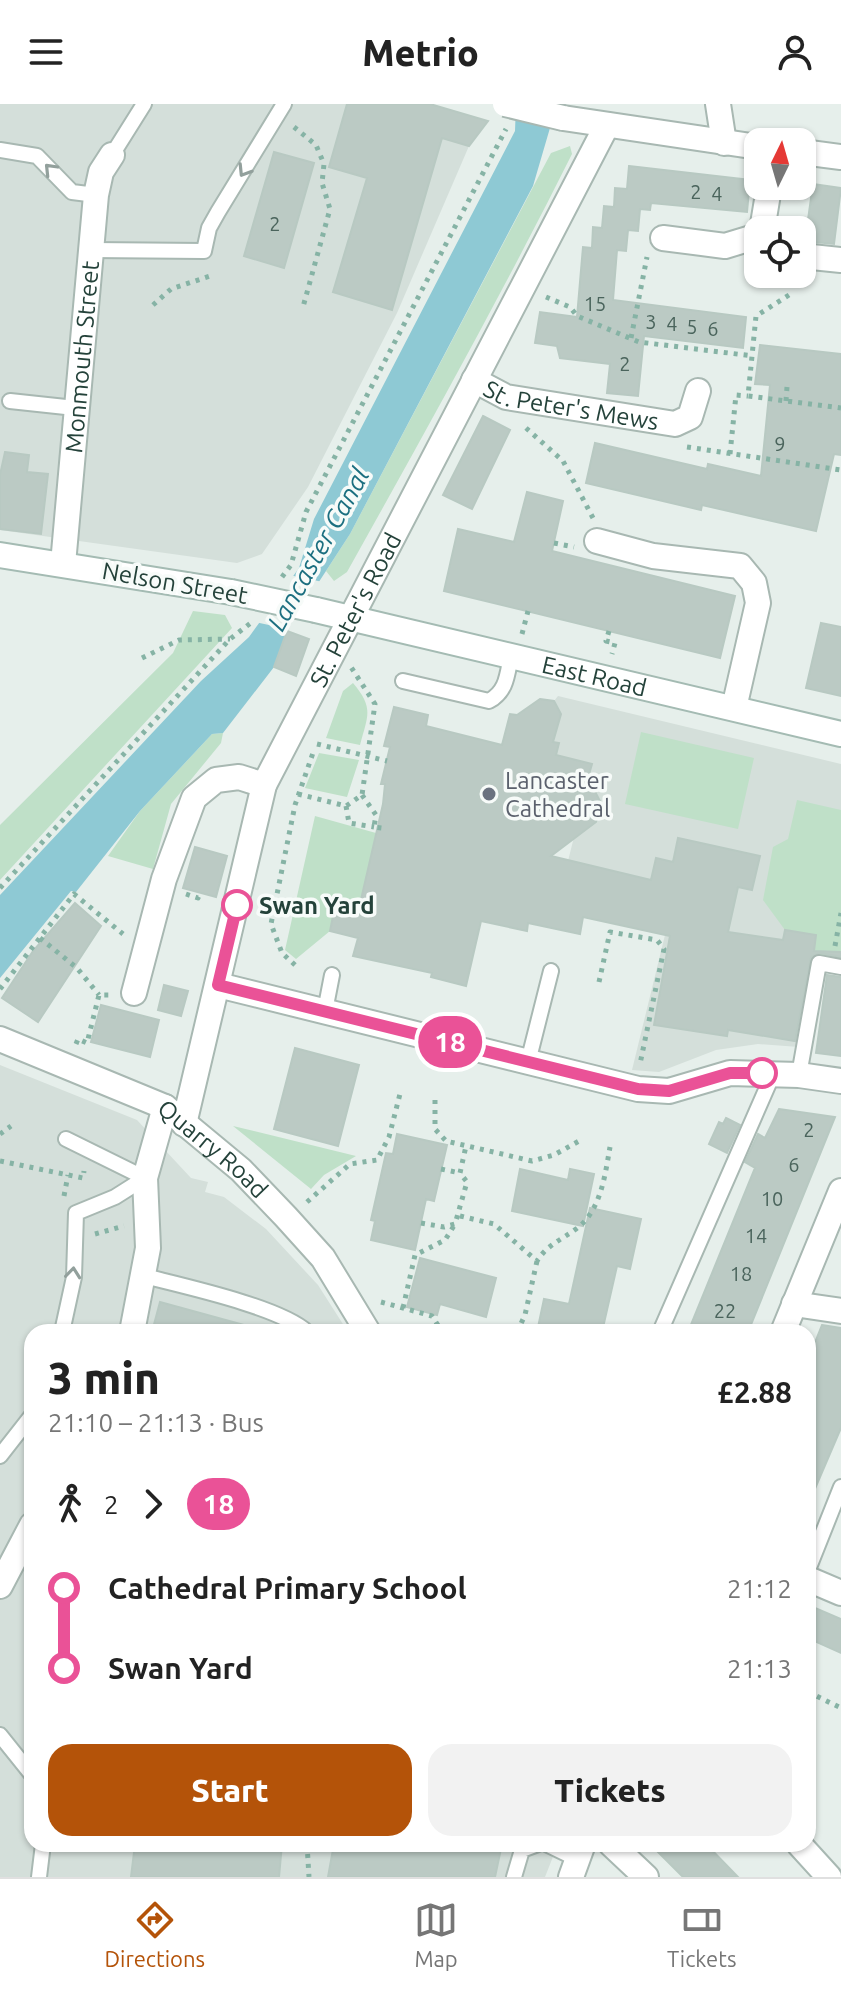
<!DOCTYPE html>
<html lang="en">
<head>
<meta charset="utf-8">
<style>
	:root { --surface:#fff; --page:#f2f2f2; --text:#222; --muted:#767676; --line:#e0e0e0; --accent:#b45309 }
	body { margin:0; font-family:Ubuntu,sans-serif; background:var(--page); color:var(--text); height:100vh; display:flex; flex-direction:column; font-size:30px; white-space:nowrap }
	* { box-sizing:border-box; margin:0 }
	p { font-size:26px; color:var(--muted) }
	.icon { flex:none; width:44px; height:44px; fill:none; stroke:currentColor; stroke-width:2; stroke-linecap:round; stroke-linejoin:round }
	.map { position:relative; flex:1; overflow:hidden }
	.details { position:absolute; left:24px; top:1220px; width:792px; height:528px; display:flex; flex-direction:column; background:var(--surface); border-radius:24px; box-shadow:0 2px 6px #0004 }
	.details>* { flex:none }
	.badge { padding:0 16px; border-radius:26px; font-size:28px; line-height:52px }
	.needle { width:52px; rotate:5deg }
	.buttons { position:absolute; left:744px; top:24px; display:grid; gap:16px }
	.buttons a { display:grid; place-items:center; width:72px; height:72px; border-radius:16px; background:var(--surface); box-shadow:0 2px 6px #0004; font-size:40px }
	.map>.badge { position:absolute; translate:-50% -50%; box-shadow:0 0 0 4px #fff }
	.legs { display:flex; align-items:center; gap:12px; height:88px; padding:0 24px; font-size:26px }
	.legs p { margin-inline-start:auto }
	.summary { display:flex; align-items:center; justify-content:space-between; height:136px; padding:0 24px }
	h1 { font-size:44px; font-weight:800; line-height:60px }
	.primary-button { display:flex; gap:16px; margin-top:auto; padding:16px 24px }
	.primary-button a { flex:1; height:92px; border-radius:24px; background:var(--accent); color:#fff; font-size:32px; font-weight:800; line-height:92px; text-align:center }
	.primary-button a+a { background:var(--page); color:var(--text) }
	ul { padding:0 24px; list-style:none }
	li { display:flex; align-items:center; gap:28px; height:80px; font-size:30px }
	li i { display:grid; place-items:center; width:12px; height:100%; margin:0 10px; background:currentColor }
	li i::after { content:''; width:20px; height:20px; margin:-10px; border:6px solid; border-radius:50%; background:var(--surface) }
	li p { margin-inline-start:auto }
	li:first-child i { background:linear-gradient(#0000 50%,currentColor 0) }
	li:last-child i { background:linear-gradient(currentColor 50%,#0000 0) }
	header { display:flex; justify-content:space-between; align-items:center; height:104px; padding:0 24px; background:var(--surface); font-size:36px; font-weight:800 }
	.tabs { display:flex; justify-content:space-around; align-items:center; height:112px; border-top:2px solid var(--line); background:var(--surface); font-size:22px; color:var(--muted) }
	.tabs a { display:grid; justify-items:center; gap:4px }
	.tabs .selected { color:var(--accent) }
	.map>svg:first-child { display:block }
	.built { fill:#d4dfda }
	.green { fill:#bfe0c8 }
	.water { fill:#8ec9d4 }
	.pier { fill:#e6efeb }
	.building { fill:#bbcac4; stroke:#b8c9c2; stroke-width:2 }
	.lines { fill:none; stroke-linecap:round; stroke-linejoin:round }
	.lane-casing { stroke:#a8b8b2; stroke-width:18 }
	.street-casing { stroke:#a8b8b2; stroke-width:28 }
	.secondary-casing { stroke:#a4bbb3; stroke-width:28 }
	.path { stroke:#86b3a5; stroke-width:5; stroke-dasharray:4 6; stroke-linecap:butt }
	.lane { stroke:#fff; stroke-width:14 }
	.street { stroke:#fff; stroke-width:24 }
	.secondary { stroke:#fff; stroke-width:24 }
	.street-bridge-casing { stroke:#a8b8b2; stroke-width:28; stroke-linecap:butt }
	.secondary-bridge-casing { stroke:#a4bbb3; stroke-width:28; stroke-linecap:butt }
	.street-bridge { stroke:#fff; stroke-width:24 }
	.secondary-bridge { stroke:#fff; stroke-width:24 }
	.oneway { stroke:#92a09c }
	.line-1-casing { stroke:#fff; stroke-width:18 }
	.line-1 { stroke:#ea5297; stroke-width:12 }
	.worship-dot { fill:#6b7280; stroke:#f7fbf9; stroke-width:3 }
	.stop-1-dot { fill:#fff; stroke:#ea5297; stroke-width:4 }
	.labels { text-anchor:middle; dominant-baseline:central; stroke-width:7; stroke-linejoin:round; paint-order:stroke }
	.number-label { font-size:20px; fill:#4a645c }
	.street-label { font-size:24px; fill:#24423a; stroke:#f7fbf9 }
	.worship-label { font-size:24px; fill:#5b616d; stroke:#f7fbf9; text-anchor:start }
	.stop-label { font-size:24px; font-weight:bold; fill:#24423a; stroke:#f7fbf9; text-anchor:start }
	.water-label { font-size:26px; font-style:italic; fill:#1c6f80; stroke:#f7fbf9 }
</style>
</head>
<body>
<header><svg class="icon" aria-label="menu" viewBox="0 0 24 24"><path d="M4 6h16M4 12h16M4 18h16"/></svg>Metrio<svg class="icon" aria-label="person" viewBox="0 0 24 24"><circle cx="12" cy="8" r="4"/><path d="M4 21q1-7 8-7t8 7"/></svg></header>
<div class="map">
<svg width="841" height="1773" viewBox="0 0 841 1773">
	<rect width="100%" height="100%" fill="#e6efeb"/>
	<path class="built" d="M 0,0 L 430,0 L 488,17 L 469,42 L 397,209 L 308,383 L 262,450 L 237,459 L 0,426 Z
		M 558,592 L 841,660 L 841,725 L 816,831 L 799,943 L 758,940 L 716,946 L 659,968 L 632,966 L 665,831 L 610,766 L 568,757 L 575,729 L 601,699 L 587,678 L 592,660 L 556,651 L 547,637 L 550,625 L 558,622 L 561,610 L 554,597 Z
		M 0,961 L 137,1016 L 191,1074 L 208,1078 L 205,1088 L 224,1093 L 266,1125 L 318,1181 L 348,1228 L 32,1228 L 32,1740 L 558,1740 L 545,1773 L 0,1773 Z"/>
	<path class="green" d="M 570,42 L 572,50 C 501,192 424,330 347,468 L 334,477 L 326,467 L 350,430 L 551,49 Z
		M 193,507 L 225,511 L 232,524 L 0,776 L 0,721 L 173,549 Z
		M 353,579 C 374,604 368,611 360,641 L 326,634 L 343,587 Z
		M 641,628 L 754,654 L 738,725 L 625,700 Z
		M 223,629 L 221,639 L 171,700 L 153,765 L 108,752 L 140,707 L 212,630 Z
		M 319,649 L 359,656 L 347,693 L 305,684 Z
		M 797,696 L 841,706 L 841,857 L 813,853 L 816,831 L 785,826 L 763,796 L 773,743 L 788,735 Z
		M 315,712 L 376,729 L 360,800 L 336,798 L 330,827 L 296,855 L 285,846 Z
		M 233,1022 L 356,1052 L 324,1071 L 311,1085 Z"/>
	<path class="water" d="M 516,0 L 557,0 L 533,82 L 350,430 L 287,527 L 274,563 L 223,629 L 212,630 L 140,707 L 76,788 L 71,787 L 0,874 L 0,791 L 201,577 L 249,533 L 299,464 L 314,415 L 515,27 Z"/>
	<path class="pier" d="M 289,471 L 323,478 L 292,526 L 255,518 Z"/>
	<path class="building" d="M 347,0 L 430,0 L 488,17 L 469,42 L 442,34 L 392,206 L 333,188 L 367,74 L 329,63 Z
		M 274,48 L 314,59 L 284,164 L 244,152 Z
		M 629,62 L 750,76 L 747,108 L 651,99 L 650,106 L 640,105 L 638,127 L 628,126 L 626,147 L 617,146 L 613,196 L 746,213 L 743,244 L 644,232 L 638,292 L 607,289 L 610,260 L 560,254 L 557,242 L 535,239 L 540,208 L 577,213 L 583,143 L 592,144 L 593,123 L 602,124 L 604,102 L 614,103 L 615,84 L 627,85 Z
		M 813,80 L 841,84 L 834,140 L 805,137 Z
		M 760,241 L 841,250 L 841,351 L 834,350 L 816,427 L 702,401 L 701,406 L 586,379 L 595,339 L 707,365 L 708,360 L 761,372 L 770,281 L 755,280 Z
		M 483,312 L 510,326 L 472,405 L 443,391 Z
		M 5,348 L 29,351 L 27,368 L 48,370 L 41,430 L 0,425 L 0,371 Z
		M 527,388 L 563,397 L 552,447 L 735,492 L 720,554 L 444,487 L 458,425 L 514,438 Z
		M 821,519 L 841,523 L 841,592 L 806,584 Z
		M 287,527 L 309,535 L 296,572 L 274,563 Z
		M 540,595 L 554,597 L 561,610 L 553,638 L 559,639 L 556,651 L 592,660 L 588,674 L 601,699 L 596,718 L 551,752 L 651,776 L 656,754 L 673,758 L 678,734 L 760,752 L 752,786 L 738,783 L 728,828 L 783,836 L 785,826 L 816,831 L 814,847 L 841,848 L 841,853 L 820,849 L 811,853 L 795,937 L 728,926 L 727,932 L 654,921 L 670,832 L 583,813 L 580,830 L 528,819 L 527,827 L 481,817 L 466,882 L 431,873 L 432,869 L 353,852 L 358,834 L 330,827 L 336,797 L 360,800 L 383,700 L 385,680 L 381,680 L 390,643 L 384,642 L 394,603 L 428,611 L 426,622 L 502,641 L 510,610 L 517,611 Z
		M 195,743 L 227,752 L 216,793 L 183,784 Z
		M 75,799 L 101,822 L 38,918 L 2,894 L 33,847 Z
		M 827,871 L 841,873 L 841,952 L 816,949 Z
		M 164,881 L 188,887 L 181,912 L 158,906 Z
		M 101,901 L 159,916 L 150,953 L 91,938 Z
		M 295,944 L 359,961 L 338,1042 L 274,1025 Z
		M 779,1005 L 835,1013 L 748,1228 L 688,1228 L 755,1064 L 745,1058 L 758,1030 L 765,1034 Z
		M 726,1014 L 740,1021 L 727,1049 L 709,1040 L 719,1018 L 723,1020 Z
		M 397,1030 L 447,1041 L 434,1097 L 426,1095 L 415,1146 L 371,1136 L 375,1117 L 371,1116 L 386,1049 L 393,1050 Z
		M 520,1065 L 568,1076 L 570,1065 L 594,1070 L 583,1122 L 512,1107 Z
		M 590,1104 L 641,1115 L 630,1165 L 617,1162 L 602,1228 L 537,1228 L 544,1195 L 569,1200 Z
		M 420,1154 L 496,1174 L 486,1213 L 440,1200 L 437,1211 L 407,1203 Z
		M 160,1198 L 244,1221 L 243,1228 L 152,1228 Z
		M 822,1221 L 841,1224 L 841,1324 L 808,1401 L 808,1256 Z
		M 808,1501 L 841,1515 L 841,1549 L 808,1534 Z
		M 135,1740 L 282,1740 L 279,1773 L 131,1773 Z
		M 334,1740 L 502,1740 L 495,1773 L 328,1773 Z
		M 650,1740 L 706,1740 L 738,1773 L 683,1773 Z"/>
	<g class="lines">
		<g class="lane-casing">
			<path id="lane" d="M 0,46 L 37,52 L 72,88 L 96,91
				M 112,51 L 144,0
				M 91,146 L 204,147 L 209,124 L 218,108 L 284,0
				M 10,297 L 75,304
				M 403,577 L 489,597 C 507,587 507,571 511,552
				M 325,907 L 332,871
				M 528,958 L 551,867
				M 799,971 L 819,859 L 841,863
				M 66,1035 L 145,1074
				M 144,1172 C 183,1182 280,1203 307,1228
				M 62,1228 L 74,1173 L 76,1109 L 115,1093 L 145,1074
				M 660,1228 L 773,970
				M 0,1352 L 32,1311
				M 808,1466 L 841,1383
				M 0,1631 L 32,1671
				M 546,1740 L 577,1755
				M 39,1773 L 43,1740
				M 514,1773 L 522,1746 L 538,1740"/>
		</g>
		<g class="street-casing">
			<g id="street">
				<path d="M 718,0 L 724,39"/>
				<path d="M 563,14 L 758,43"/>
				<path d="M 802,48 L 841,53"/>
				<path d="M 762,126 L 768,90"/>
				<path d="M 663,134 L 725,142 L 758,132"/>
				<path d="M 802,152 L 841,156"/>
				<path id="s1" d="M 474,276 L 506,293 L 675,320 L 690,313 L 698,287"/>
				<path d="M 597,437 L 653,452 L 740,462 L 754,479 L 758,499 L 734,604"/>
				<path id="s2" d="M 63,460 L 96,91 L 101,68 L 112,51"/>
				<path d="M 218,881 L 638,985 L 669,987 L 730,969 L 799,971 L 841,977"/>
				<path d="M 134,889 L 164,775 L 194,694 L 216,676 L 239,673 L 264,681"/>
				<path id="s3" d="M 0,935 L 165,1003 L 241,1066 L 286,1113 L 323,1154 L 368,1228"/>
				<path id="s4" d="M 184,1020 L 264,681 L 607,21"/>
				<path d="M 794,1200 L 841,1207"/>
				<path d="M 132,1228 L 148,1144 L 145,1074 L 165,1003"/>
				<path d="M 783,1228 L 841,1087"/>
				<path d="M 808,1475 L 841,1489"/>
				<path d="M 0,1482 L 32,1421"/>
				<path d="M 611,1740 L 646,1773"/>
				<path d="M 799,1740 L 829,1773"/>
				<path d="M 571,1773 L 583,1740"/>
			</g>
		</g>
		<g class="secondary-casing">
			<g id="secondary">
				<path d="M 0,451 L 231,488"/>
				<path id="s5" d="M 316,506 L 841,630"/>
			</g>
		</g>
		<path class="path" d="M 294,23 L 316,41 L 324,60 L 322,79 L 330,105 L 303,203
			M 789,191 L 756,212 L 748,292 L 841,304
			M 546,193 L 570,203 L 577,212 L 639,238 L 753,252
			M 153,201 L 171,185 L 210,172
			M 631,234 L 647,153
			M 786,297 L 787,283
			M 526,324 L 563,357 L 593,414
			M 687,343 L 841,366
			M 730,350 L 736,291 L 748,292
			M 554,439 L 574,443
			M 282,473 L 291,461 L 306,408 L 506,25
			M 609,527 L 606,537 L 615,539 L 612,550
			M 522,530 L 528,507
			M 142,554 L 179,536 L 230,535
			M 317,640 L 387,657
			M 298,690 L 346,702 L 362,691 L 375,600 L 351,563
			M 362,691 L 376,711 L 374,723 L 382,724
			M 346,702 L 349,719 L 374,723
			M 0,784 L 230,535 L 252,518
			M 186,790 L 198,794 L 200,789
			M 40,834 L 77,864 L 99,891
			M 835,842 L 841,809
			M 295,861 L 282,849 L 271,820 L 295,701 L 314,646
			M 599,878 L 610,828 L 657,836 L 664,845 L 640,960
			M 0,885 L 74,790 L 123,830
			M 76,940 L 78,935 L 87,939 L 99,891 L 109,891
			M 435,996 L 435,1025 L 446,1037 L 532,1057 L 554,1051 L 579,1037
			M 0,1030 L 11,1022
			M 0,1057 L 83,1074 L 84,1067
			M 441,1065 L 460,1069
			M 64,1092 L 68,1071
			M 307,1098 L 350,1060 L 377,1056 L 389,1033 L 401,986
			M 460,1112 L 494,1120 L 537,1157 C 547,1141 561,1136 576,1125 C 601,1107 605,1071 610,1043
			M 421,1119 L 444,1123 L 455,1120 L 467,1078 L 460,1069 L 466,1042
			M 95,1130 L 124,1122
			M 381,1198 L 432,1212 L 441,1226
			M 403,1204 L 415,1151 L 445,1136 L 455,1120
			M 517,1228 L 525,1211 L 537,1157
			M 808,1588 L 841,1604
			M 307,1740 L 309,1773"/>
		<use href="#lane" class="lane"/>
		<use href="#street" class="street"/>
		<use href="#secondary" class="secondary"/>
		<g class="street-bridge-casing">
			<path id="street-bridge" d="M 505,0 L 563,14"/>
		</g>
		<g class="secondary-bridge-casing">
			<path id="secondary-bridge" d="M 231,488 L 316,506"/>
		</g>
		<use href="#street-bridge" class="street-bridge"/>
		<use href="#secondary-bridge" class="secondary-bridge"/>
	</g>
	<defs><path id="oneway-chevron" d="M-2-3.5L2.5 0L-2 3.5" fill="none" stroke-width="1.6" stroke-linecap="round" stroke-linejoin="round" transform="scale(2)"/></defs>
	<g class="oneway">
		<use href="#oneway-chevron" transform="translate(50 65) rotate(-134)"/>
		<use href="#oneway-chevron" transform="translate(244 67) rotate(122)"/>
		<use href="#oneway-chevron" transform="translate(73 1169) rotate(-84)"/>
	</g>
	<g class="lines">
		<g class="line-1-casing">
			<path id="line-1" d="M 237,801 L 218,881 L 638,985 L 669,987 L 730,969 L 762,969"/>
		</g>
		<use href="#line-1" class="line-1"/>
	</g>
	<circle class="worship-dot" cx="489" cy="690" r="8"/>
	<g class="stop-1-dot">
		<circle cx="237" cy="801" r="14"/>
		<circle cx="762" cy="969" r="14"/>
	</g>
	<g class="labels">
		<g class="number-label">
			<text x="696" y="87">2</text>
			<text x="717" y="89">4</text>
			<text x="275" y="119">2</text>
			<text x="595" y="199">15</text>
			<text x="651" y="217">3</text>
			<text x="672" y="219">4</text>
			<text x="692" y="222">5</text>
			<text x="713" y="224">6</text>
			<text x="625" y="259">2</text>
			<text x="780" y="339">9</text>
			<text x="809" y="1025">2</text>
			<text x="794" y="1060">6</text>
			<text x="772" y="1094">10</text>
			<text x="756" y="1131">14</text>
			<text x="741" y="1169">18</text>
			<text x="725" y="1206">22</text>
		</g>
		<g class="street-label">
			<text stroke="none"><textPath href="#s2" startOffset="208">Monmouth Street</textPath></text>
			<text stroke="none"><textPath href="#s1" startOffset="102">St. Peter's Mews</textPath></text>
			<text transform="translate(175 479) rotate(10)">Nelson Street</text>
			<text stroke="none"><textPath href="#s4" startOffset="546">St. Peter's Road</textPath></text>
			<text stroke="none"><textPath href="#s5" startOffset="286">East Road</textPath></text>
			<text stroke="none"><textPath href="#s3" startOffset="242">Quarry Road</textPath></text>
		</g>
		<g class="worship-label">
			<text x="505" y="676">Lancaster<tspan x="505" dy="28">Cathedral</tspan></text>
		</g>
		<g class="stop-label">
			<text x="259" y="801">Swan Yard</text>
		</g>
		<g class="water-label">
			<text transform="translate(318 445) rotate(-61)">Lancaster Canal</text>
		</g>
	</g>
</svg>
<div class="buttons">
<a><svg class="needle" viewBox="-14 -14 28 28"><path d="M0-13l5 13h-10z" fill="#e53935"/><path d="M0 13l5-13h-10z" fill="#767676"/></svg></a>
<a><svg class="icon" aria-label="locate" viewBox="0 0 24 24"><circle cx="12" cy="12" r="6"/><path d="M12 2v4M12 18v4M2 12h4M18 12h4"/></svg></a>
</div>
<b class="badge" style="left:450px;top:938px;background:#ea5297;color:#fff">18</b>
<section class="details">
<div class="summary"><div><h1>3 min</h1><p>21:10 – 21:13 · Bus</p></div><b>£2.88</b></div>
<div class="legs"><svg class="icon" aria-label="walk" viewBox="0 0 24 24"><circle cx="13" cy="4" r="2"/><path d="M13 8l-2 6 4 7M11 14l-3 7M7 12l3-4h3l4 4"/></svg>2<svg class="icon" aria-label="forward" viewBox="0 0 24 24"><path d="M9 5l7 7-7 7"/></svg><b class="badge" style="background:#ea5297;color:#fff">18</b></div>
<ul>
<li><i style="color:#ea5297"></i><b>Cathedral Primary School</b><p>21:12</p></li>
<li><i style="color:#ea5297"></i><b>Swan Yard</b><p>21:13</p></li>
</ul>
<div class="primary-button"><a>Start</a><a>Tickets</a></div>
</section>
</div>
<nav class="tabs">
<a class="selected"><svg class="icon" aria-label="directions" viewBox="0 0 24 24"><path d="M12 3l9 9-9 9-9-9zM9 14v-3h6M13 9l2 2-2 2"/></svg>Directions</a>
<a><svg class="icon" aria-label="map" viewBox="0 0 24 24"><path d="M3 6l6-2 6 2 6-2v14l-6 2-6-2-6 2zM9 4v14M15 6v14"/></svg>Map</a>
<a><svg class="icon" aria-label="tickets" viewBox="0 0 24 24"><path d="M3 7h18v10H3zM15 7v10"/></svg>Tickets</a>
</nav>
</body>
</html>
